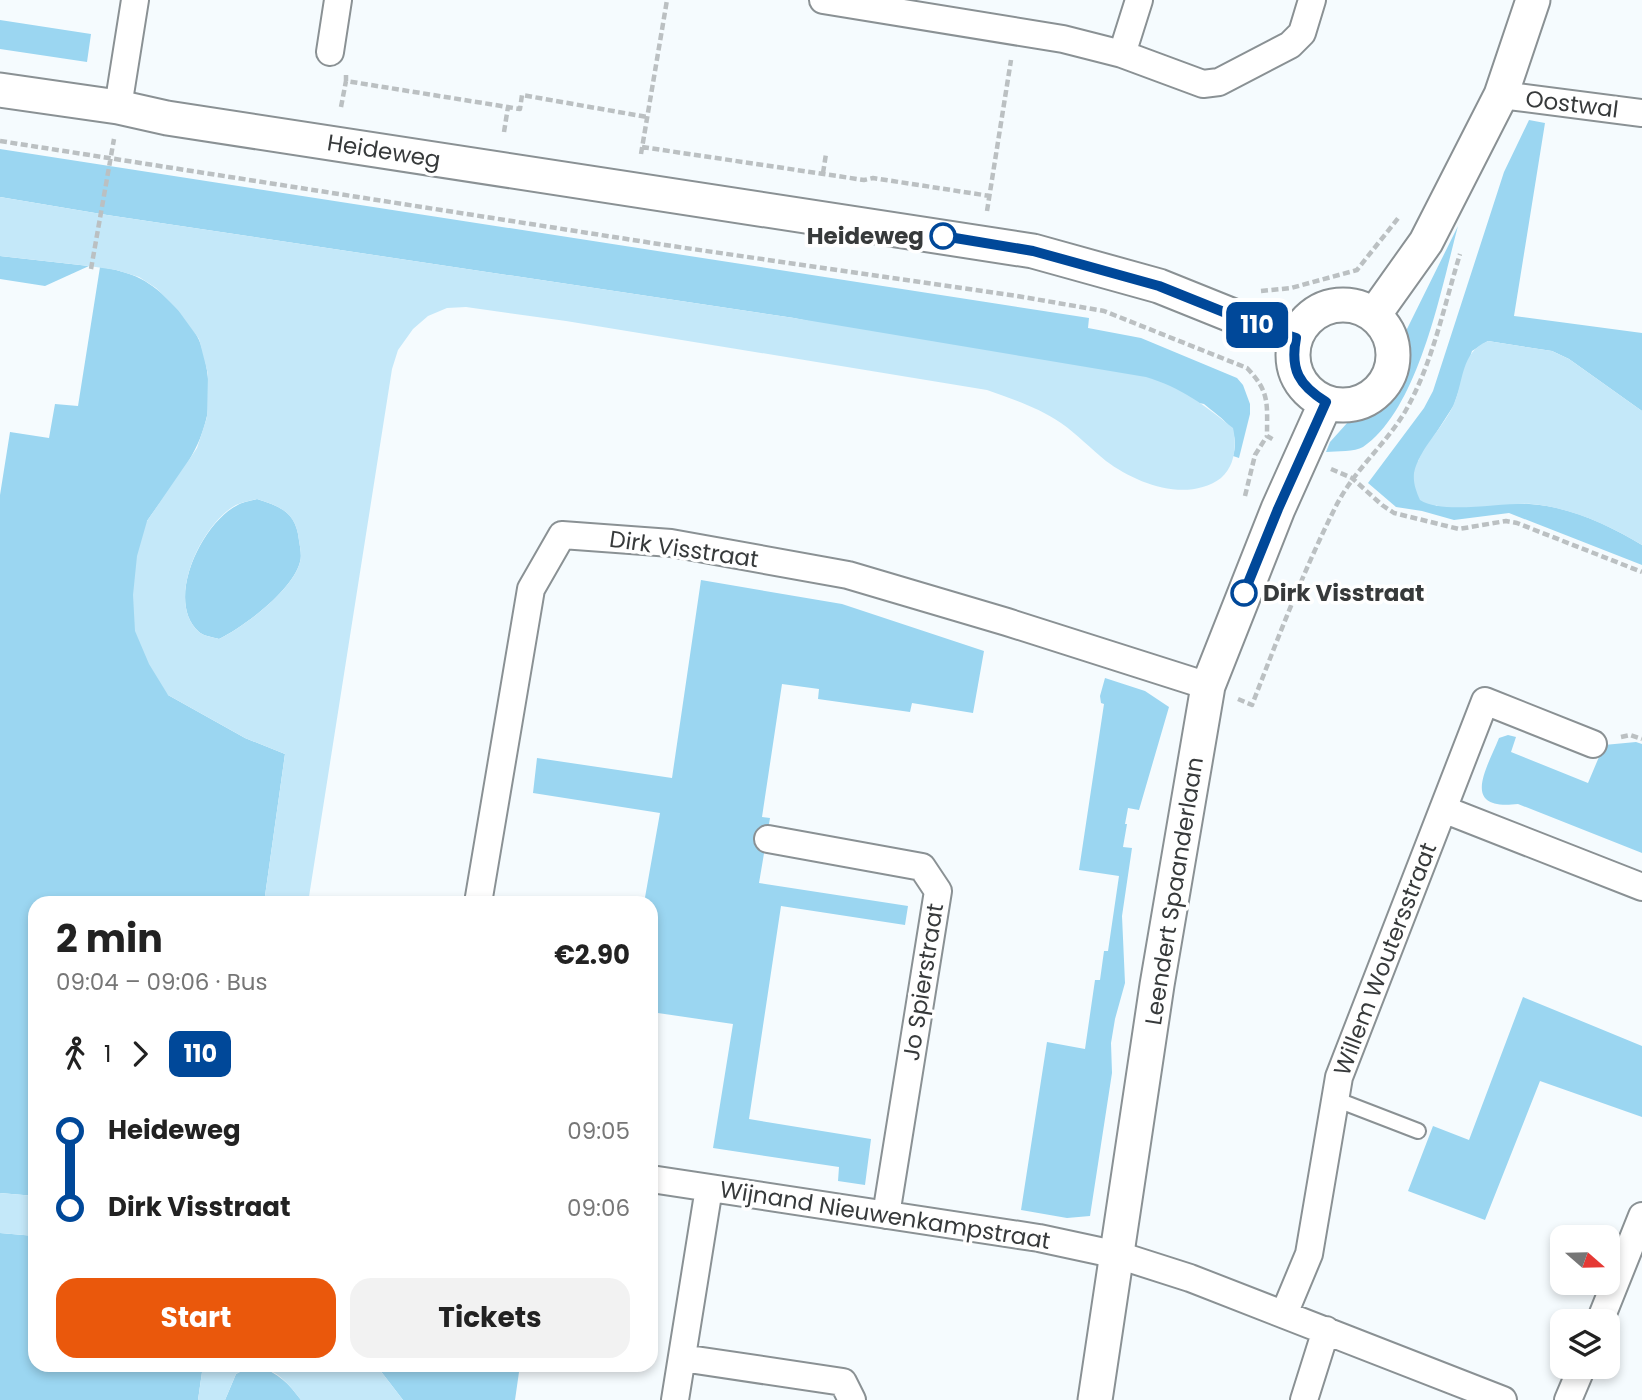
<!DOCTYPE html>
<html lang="en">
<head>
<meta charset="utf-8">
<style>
	:root { --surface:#fff; --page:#f2f2f2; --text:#222; --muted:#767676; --accent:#ea580c }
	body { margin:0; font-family:Poppins,sans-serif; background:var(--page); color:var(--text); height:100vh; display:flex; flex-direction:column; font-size:26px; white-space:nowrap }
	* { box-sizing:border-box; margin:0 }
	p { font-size:23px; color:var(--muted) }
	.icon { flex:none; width:38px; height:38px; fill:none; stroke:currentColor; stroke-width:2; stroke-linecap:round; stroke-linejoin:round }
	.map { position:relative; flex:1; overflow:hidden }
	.panel { position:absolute; left:28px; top:896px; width:630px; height:476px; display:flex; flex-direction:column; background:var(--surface); border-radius:21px; box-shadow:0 4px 10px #0003 }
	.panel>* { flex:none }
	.badge { padding:0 14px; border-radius:10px; font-size:24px; line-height:46px }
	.needle { width:46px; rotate:110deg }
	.controls { position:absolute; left:1550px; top:1225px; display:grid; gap:14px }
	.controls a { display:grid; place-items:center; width:70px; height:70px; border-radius:14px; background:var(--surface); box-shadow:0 4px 10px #0003; font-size:35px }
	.map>.badge { position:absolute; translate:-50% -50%; box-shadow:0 0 0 4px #fff }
	.legs { display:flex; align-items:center; gap:10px; height:77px; padding:0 28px; font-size:23px }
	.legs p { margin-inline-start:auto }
	.head { display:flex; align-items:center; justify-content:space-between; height:119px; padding:0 28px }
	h1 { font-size:38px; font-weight:700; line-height:52px }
	.primary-button { display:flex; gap:14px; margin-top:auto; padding:14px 28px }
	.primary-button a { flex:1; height:80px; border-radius:21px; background:var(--accent); color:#fff; font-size:28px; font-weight:700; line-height:80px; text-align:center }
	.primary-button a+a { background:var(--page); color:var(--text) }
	ul { padding:0 28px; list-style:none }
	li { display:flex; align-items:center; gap:24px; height:77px; font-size:26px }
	li i { display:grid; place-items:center; width:10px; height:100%; margin:0 9px; background:currentColor }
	li i::after { content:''; width:18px; height:18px; margin:-9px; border:5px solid; border-radius:50%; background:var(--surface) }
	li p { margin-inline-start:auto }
	li:first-child i { background:linear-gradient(#0000 50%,currentColor 0) }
	li:last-child i { background:linear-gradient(currentColor 50%,#0000 0) }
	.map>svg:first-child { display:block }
	.green { fill:#9bd6f1 }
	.water { fill:#c4e8f9; fill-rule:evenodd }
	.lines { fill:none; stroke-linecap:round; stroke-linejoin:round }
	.service-casing { stroke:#8a9194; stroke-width:18 }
	.minor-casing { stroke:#8a9194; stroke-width:30 }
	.tertiary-casing { stroke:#8a9194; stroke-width:37 }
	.path { stroke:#bbc0c2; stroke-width:4.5; stroke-dasharray:7 3.5; stroke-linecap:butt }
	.service { stroke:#fff; stroke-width:14 }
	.minor { stroke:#fff; stroke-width:26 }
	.tertiary { stroke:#fff; stroke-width:33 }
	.line-1-casing { stroke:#fff; stroke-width:16 }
	.line-1 { stroke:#004899; stroke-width:10 }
	.stop-1-dot { fill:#fff; stroke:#004899; stroke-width:3.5 }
	.labels { text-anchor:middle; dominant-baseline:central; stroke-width:7; stroke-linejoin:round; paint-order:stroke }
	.street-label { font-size:23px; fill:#373a3b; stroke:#fff }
	.stop-label { font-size:23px; font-weight:bold; fill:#373a3b; stroke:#fff; text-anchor:end }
</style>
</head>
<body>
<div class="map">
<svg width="1642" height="1400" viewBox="0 0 1642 1400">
	<rect width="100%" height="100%" fill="#f5fbfe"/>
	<path class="green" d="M 0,20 L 91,34 L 87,62 L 0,49 Z
		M 1529,120 L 1545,123 L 1514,316 L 1642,333 L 1642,411 L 1569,359 L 1552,351 L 1488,341 L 1472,351 L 1454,405 L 1418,461 L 1436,506 C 1467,506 1498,503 1529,504 C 1569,506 1609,525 1642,545 L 1642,565 L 1509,513 L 1454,520 L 1422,511 L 1396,507 L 1368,483 L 1424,408 L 1433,391 L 1504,172 Z
		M 0,149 L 1089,318 L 1088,328 L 1141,338 L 1237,378 L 1243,385 L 1250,404 L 1250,414 L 1239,458 L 1233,456 C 1241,428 1224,421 1204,404 L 794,318 L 107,215 L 0,197 Z
		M 1458,226 C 1441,289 1419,409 1363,447 C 1355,452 1337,451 1326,452 L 1330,442 L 1348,422 L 1365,418 L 1380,410 L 1392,399 L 1401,385 L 1407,370 L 1408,353 L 1405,333 Z
		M 0,256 L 89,266 L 45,286 L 0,279 Z
		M 100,267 C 113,269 128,272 141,279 C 161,289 190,319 199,340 C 208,360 212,399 206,420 C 197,458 169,489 147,521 L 168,695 L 245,738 L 285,754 L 264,903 L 35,903 L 35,1196 L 0,1193 L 0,495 L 10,432 L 49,438 L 55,404 L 78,406 Z
		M 257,499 C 281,507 296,512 299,540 C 300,547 302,556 300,562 C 292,591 245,626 219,639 C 213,637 203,636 199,632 C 164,601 202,524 236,506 C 242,502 250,501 257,499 Z
		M 701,580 L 842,604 L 984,651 L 973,713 L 912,703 L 910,712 L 818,699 L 819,689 L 782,684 L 762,817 L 770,818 L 759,883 L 908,906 L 905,925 L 781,906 L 749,1119 L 871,1139 L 865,1185 L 838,1181 L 839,1167 L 713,1148 L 733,1024 L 651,1012 L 651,903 L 644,903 L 660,813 L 533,793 L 537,758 L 672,778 Z
		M 1105,678 L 1145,691 L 1169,707 L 1139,810 L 1128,808 L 1125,824 L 1127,824 L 1123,847 L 1132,848 L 1122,916 L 1125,983 L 1115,1019 L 1111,1043 L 1112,1073 L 1090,1216 L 1067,1218 L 1021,1210 L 1047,1042 L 1085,1049 L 1095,980 L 1100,980 L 1104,951 L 1108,951 L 1119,876 L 1079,870 L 1104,704 L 1101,703 L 1100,696 Z
		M 1508,735 L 1516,737 L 1511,752 L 1588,783 L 1604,745 L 1636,742 L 1642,744 L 1642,853 L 1518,804 C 1460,811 1486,770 1499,738 Z
		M 1523,997 L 1642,1046 L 1642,1117 L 1540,1081 L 1485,1220 L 1408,1191 L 1433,1126 L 1469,1140 Z
		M 0,1233 L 35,1236 L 35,1365 L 203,1365 L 198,1400 L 0,1400 Z
		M 376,1365 L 520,1365 L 515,1400 L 403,1400 Z
		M 258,1367 C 278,1372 289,1384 301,1400 L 225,1400 L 236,1374 L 247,1368 Z"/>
	<path class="water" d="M 0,197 L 107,215 L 794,318 L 1146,377 C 1180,387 1206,406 1233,428 C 1237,445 1235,466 1221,478 C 1187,503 1137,484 1106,461 C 1091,449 1077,434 1061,423 C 1038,407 1012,399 987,390 L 566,321 L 466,307 L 447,308 L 428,316 L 413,329 L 398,350 L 392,369 L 308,903 L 264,903 L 285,754 L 245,738 L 168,695 L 149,664 L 135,631 L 133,595 L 137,556 L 147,521 L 197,448 L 207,417 L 208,374 L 199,339 L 178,310 L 156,288 L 139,277 L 116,270 L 89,266 L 0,256 ZM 257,499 C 281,507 296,512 299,541 C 300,547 302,556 300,562 C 292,591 245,626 219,639 C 213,637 203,636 199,632 C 164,601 202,523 236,505 C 242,502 250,501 257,499 Z
		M 1488,341 L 1552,351 L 1569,359 L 1642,411 L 1642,545 C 1609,525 1571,508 1532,504 C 1502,502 1443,515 1420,500 C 1416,491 1413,483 1414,473 C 1419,449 1442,429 1453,406 C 1464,383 1460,352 1488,341 Z
		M 0,1193 L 35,1196 L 35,1236 L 0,1233 Z
		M 203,1365 L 376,1365 L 403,1400 L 301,1400 C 283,1376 266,1358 236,1374 L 225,1400 L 198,1400 Z"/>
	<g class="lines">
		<g class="service-casing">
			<path id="service" d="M 1335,1099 L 1418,1131"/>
		</g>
		<g class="minor-casing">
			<path id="minor" d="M 823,0 L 1063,39 L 1122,54 L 1203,84 L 1219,82 L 1290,45 L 1302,33 L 1312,0
				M 330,52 L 338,0
				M 1122,54 L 1139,0
				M 1501,95 L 1642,113
				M 118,107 L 135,0
				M 1443,809 L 1642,887
				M 768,839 L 922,867 L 938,891 L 886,1215
				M 478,903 L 531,589 L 562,535 L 671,543 L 848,575 L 1007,622 L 1208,686
				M 651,1179 L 1039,1238 L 1118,1255 L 1190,1278 L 1503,1400
				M 1284,1314 L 1309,1254 L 1339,1077 L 1485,701 L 1593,744
				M 1600,1321 L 1642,1216
				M 682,1358 L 843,1382 L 852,1400
				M 675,1400 L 709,1188
				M 1304,1400 L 1326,1330
				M 1568,1400 L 1582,1367"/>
		</g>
		<g class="tertiary-casing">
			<path id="tertiary" d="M 0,90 L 118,107 L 167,118 L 1033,251 L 1159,286 L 1256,325 L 1296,338
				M1293 355a50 50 0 1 1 100 0a50 50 0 1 1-100 0Z
				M 1374,315 L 1426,242 L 1501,95 L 1533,0
				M 1095,1400 L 1157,985 L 1208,686 L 1278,509 L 1326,402"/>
		</g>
		<path class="path" d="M 346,75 L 346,81 L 520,109 L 522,95 L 647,117
			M 341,107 L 346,81
			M 504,132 L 508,107
			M 0,141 L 665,245 L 1017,296 L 1104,311 L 1247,368 C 1270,392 1267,403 1267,436 L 1274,440
			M 642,147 L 864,180 L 873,178 L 990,196
			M 641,154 L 667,0
			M 823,173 L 826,154
			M 987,211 L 1011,60
			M 91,269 L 114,139
			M 1261,291 L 1291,288 L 1357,270 L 1399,217
			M 1331,469 L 1352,478 L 1382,505 L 1394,513 L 1459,529 L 1506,521 L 1517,523 L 1642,572
			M 1245,496 L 1255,455 L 1267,436
			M 1238,699 L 1252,705 C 1278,638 1304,569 1337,504 C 1356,468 1387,443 1406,410 C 1433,362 1444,306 1460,254
			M 1621,737 L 1630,735 L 1642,739"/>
		<use href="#service" class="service"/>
		<use href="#minor" class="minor"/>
		<use href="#tertiary" class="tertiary"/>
	</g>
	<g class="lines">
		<g class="line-1-casing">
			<path id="line-1" d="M 943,236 L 1033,251 L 1159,286 L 1256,325 L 1296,338 C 1290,370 1299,385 1326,402 L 1278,509 L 1244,593"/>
		</g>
		<use href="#line-1" class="line-1"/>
	</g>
	<g class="stop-1-dot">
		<circle cx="943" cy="236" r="12"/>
		<circle cx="1244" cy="593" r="12"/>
	</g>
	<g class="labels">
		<g class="street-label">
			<text transform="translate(1572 104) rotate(7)">Oostwal</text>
			<text transform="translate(384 151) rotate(9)">Heideweg</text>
			<text transform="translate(684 549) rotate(8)">Dirk Visstraat</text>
			<text transform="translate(1174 891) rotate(-81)">Leendert Spaanderlaan</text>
			<text transform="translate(1385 959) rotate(-69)">Willem Woutersstraat</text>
			<text transform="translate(923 982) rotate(-81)">Jo Spierstraat</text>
			<text transform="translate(885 1215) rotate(9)">Wijnand Nieuwenkampstraat</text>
		</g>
		<g class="stop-label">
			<text x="924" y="236">Heideweg</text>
			<text x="1263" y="593" text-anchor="start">Dirk Visstraat</text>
		</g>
	</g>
</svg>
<div class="controls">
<a><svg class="needle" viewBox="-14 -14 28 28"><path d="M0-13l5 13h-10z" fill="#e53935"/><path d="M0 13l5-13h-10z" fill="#767676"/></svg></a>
<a><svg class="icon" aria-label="layers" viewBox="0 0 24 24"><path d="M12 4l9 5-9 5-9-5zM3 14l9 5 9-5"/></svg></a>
</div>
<b class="badge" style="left:1257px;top:325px;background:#004899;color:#fff">110</b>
<section class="panel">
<div class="head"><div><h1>2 min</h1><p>09:04 – 09:06 · Bus</p></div><b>€2.90</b></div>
<div class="legs"><svg class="icon" aria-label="walk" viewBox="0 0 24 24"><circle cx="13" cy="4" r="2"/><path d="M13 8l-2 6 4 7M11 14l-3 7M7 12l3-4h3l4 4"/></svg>1<svg class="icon" aria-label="forward" viewBox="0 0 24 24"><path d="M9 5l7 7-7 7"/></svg><b class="badge" style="background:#004899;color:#fff">110</b></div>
<ul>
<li><i style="color:#004899"></i><b>Heideweg</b><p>09:05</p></li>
<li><i style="color:#004899"></i><b>Dirk Visstraat</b><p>09:06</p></li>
</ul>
<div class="primary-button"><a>Start</a><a>Tickets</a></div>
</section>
</div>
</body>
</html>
